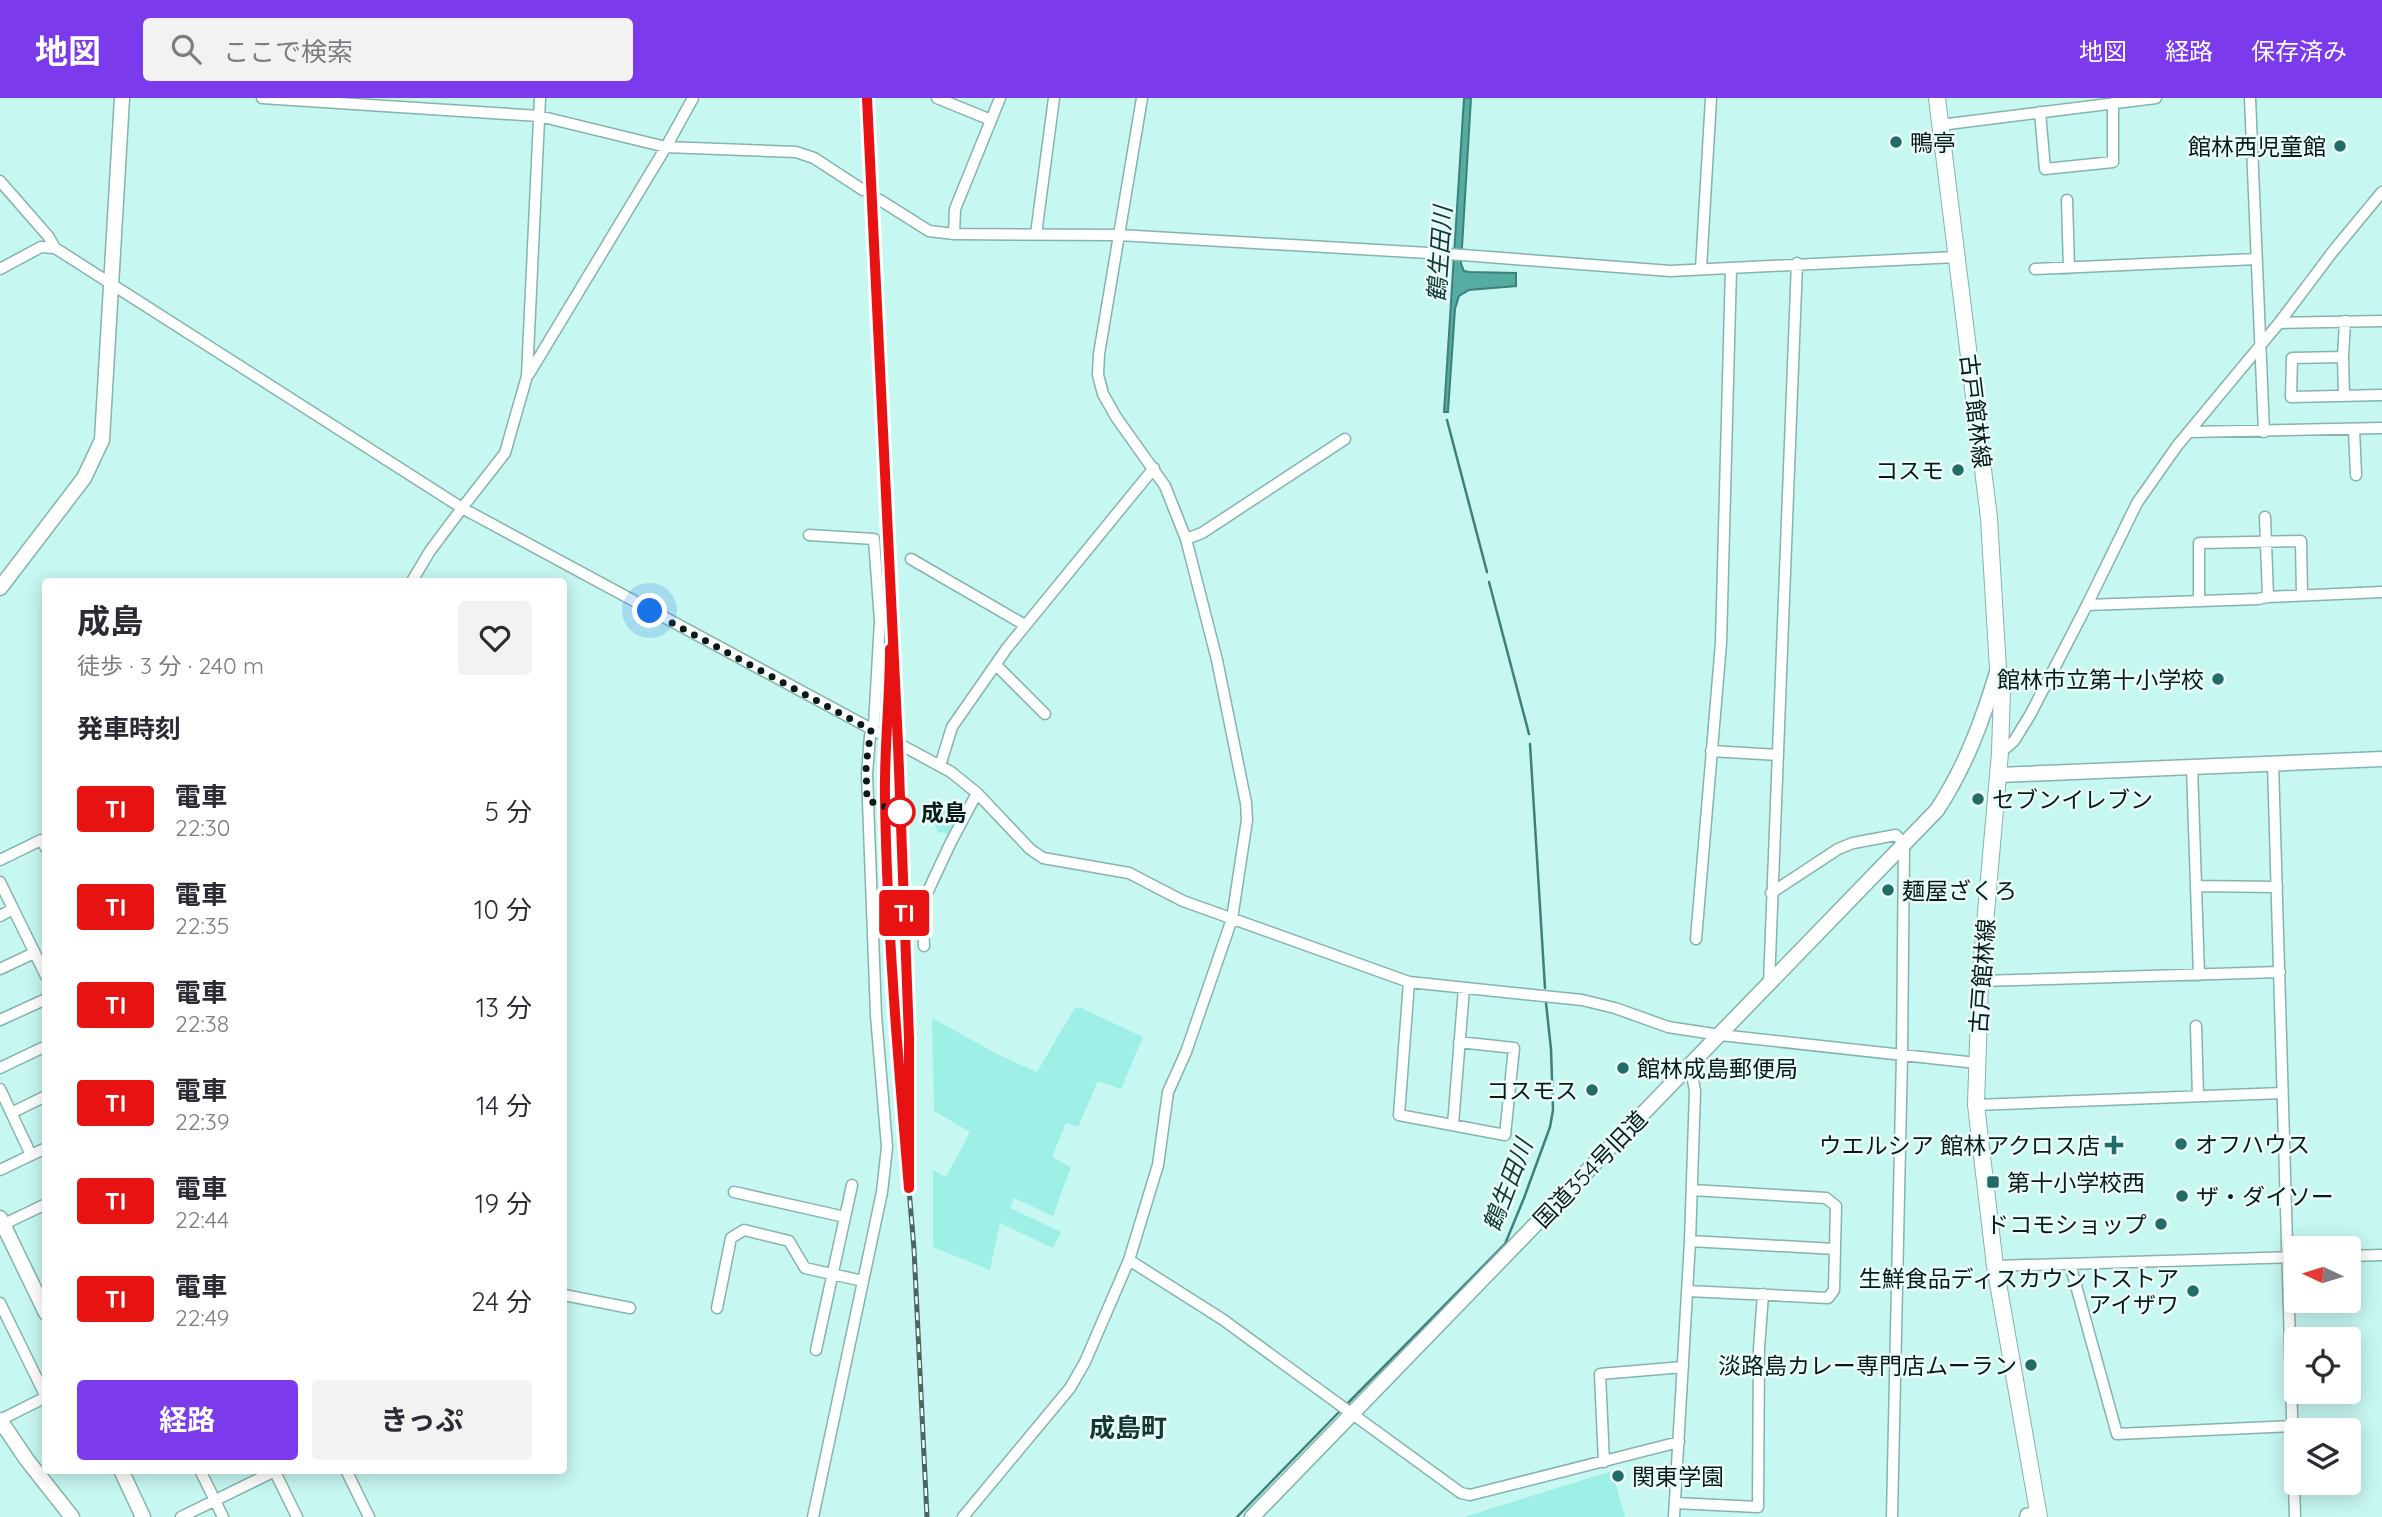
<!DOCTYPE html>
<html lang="ja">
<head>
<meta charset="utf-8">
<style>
	:root { --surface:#fff; --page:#f2f2f3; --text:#2b2b33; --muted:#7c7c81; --accent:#7c3aed }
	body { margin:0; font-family:Quicksand,"Noto Sans JP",sans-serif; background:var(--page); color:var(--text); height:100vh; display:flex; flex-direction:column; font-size:26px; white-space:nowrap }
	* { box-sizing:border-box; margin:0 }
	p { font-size:23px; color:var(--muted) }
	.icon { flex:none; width:38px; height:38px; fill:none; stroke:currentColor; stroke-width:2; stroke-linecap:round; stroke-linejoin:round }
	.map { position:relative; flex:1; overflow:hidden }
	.drawer { position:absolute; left:42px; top:480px; width:525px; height:896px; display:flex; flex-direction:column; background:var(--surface); border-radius:7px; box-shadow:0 4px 18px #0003 }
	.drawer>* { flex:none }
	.badge { padding:0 14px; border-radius:5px; font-size:24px; line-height:46px }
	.needle { width:46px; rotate:274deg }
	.tools { position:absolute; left:2284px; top:1138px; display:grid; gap:14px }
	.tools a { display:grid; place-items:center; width:77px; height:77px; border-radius:7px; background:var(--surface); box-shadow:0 4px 18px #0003; font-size:35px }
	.you { position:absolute; width:35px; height:35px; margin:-18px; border:5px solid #fff; border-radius:50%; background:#1a73e8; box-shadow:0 0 0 10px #1a73e833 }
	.map>.badge { position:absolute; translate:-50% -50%; box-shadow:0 0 0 4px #fff }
	h2 { padding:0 35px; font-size:26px; line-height:63px }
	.round { display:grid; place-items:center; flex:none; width:74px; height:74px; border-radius:7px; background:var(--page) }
	.head { display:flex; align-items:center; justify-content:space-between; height:119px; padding:0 35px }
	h1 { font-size:33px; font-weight:700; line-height:52px }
	.primary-button { display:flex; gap:14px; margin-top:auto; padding:14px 35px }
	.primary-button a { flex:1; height:80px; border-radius:7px; background:var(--accent); color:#fff; font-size:28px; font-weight:700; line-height:80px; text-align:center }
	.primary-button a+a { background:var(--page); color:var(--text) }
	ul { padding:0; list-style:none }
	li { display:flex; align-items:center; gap:21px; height:98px; padding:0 35px }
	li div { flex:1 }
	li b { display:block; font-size:26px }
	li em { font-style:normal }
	li .badge { min-width:77px; font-weight:700; text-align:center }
	header { display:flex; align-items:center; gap:42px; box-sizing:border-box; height:98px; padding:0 35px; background:var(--accent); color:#fff }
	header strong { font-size:33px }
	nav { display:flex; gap:38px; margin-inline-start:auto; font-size:24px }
	.search { width:490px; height:63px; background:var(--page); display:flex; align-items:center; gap:18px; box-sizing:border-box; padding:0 24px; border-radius:7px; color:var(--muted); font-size:26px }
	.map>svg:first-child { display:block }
	.green { fill:#9ef0e7 }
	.water { fill:#54aca3; stroke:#3e807a; stroke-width:2 }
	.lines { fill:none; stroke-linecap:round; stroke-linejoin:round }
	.stream { stroke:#3e807a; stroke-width:2.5 }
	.minor-casing { stroke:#85b3ae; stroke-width:13 }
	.tertiary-casing { stroke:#85b3ae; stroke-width:17 }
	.secondary-casing { stroke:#85b3ae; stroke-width:18 }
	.minor { stroke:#fff; stroke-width:10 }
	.tertiary { stroke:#fff; stroke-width:14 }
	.secondary { stroke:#fff; stroke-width:16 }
	.rail-casing { stroke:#4a6662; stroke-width:5 }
	.rail { stroke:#eafdfa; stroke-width:2.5; stroke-dasharray:8; stroke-linecap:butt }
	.line-casing { stroke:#fff; stroke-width:16 }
	.line { stroke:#e71212; stroke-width:10 }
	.walk { stroke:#091b19; stroke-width:7; stroke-dasharray:0 12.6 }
	.poi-dot { fill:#226c66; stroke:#eafdfa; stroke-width:2.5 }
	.stop-dot { fill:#fff; stroke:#e71212; stroke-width:3.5 }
	.labels { text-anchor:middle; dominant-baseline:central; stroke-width:5; stroke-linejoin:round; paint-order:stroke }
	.poi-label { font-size:23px; fill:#091b19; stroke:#eafdfa; text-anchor:start }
	.street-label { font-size:23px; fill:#091b19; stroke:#eafdfa }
	.stop-label { font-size:23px; font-weight:bold; fill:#091b19; stroke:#eafdfa; text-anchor:start }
	.water-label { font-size:24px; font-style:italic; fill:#0f3935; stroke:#eafdfa }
	.quarter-label { font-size:26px; font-weight:bold; fill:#153734; stroke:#eafdfa }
</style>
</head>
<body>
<header>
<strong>地図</strong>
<div class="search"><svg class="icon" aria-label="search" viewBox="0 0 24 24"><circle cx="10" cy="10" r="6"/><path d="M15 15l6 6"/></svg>ここで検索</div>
<nav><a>地図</a><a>経路</a><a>保存済み</a></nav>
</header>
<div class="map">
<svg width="2382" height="1419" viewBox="0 0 2382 1419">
	<rect width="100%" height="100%" fill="#c7f7f1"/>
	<path class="green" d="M 962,705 L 963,708 L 949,736 L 938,734 L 933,722 L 933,706 Z
		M 1079,909 L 1143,939 L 1121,991 L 1098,983 L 1078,1029 L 1066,1025 L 1052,1059 L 1071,1069 L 1053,1118 L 1014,1100 L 1010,1110 L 1061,1134 L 1053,1150 L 1000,1125 L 990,1172 L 933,1149 L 933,1072 L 946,1079 L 970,1034 L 934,1013 L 932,920 L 999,957 L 1037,974 L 1074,911 Z
		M 1612,1373 L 1625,1419 L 1464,1419 Z"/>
	<path class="water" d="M 1464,0 L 1471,0 L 1461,166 L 1464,173 L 1469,174 L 1516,175 L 1516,188 L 1469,192 L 1459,198 L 1455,211 L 1448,314 L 1444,314 Z"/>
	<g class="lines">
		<path class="stream" d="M 1447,322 L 1487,474
			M 1489,484 L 1529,636
			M 1530,646 L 1545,890
			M 1348,1305 L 1505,1146 L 1524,1100 L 1550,1029 L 1553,1012 L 1551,951 L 1546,905
			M 1237,1419 L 1340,1313"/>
		<g class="minor-casing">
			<path id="minor" d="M 262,0 L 539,18 L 666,49 L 796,54 L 814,60 L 863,92
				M 937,0 L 991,22
				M 2250,0 L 2264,334
				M 2040,14 L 2045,71 L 2113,64 L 2113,5
				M 1940,27 L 2156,0
				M 0,83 L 48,138 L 55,150
				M 880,102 L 929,133 L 954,136 L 1119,137 L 1463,157 L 1670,173 L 1956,159
				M 2067,102 L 2069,170
				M 954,136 L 955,111 L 1000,0
				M 1036,136 L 1054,0
				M 0,171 L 41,149 L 55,150 L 462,410 L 505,355 L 527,278 L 540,0
				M 1701,171 L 1711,0
				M 2035,171 L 2256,161
				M 2345,223 L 2343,259 L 2292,260 L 2291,299 L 2382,297
				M 2279,225 L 2382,223
				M 2343,259 L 2344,298
				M 529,276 L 666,49 L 693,0
				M 2354,331 L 2356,377
				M 2189,334 L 2382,330
				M 1154,370 L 1007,550 L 952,629 L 940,668 L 951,674 L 977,695 L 1030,751 L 1043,760 L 1129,775 L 1183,803 L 1409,884 L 1582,902 L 1615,910 L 1668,929 L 1720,937 L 1976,965
				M 2265,419 L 2268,499
				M 809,437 L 874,441 L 880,523 L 874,627 L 870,638 L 867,676 L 876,917 L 887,1049 L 882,1094 L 813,1419
				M 1186,441 L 1202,435 L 1345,341
				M 911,461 L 1025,527
				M 412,483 L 430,453 L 462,410 L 940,668
				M 2199,503 L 2199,445 L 2301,443 L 2302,497
				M 2087,507 L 2258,501 L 2268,499 L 2382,494
				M 996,567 L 1045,616
				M 1711,653 L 1778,657
				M 2000,655 L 2014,643 L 2030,617 L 2087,507 L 2137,405 L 2177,348 L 2279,225 L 2334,152 L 2382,94
				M 2273,665 L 2295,1419
				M 2192,669 L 2199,877
				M 0,762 L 41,742 L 46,750
				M 0,784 L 46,878
				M 2196,788 L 2277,789
				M 1771,795 L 1838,751 L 1853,745 L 1896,737 L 1904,746 L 1902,957 L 1892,1419
				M 0,818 L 13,811
				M 1696,841 L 1721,545 L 1731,170
				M 924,848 L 922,806 L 950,746 L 977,695
				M 0,871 L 34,855
				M 1980,883 L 2280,874
				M 1409,884 L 1399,1017 L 1505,1037 L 1514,950 L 1459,944
				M 1769,886 L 1797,165
				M 0,922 L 46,901
				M 2196,928 L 2198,998
				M 0,970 L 46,948
				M 0,991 L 31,1057
				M 1976,1007 L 2282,995
				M 11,1015 L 46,998
				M 1453,1027 L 1464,890
				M 0,1072 L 46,1050
				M 734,1094 L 845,1119
				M 0,1128 L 46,1106
				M 1690,1143 L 1835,1151
				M 2348,1158 L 2382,1157
				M 1129,1162 L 1222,1221 L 1461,1395 L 1470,1397 L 1679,1344
				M 2070,1166 L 2117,1336 L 2292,1328
				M 1995,1168 L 2296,1159
				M 1688,1193 L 1828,1200 L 1834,1192 L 1836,1108 L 1826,1100 L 1692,1092
				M 564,1197 L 630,1210
				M 0,1205 L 46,1299
				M 717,1210 L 731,1140 L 744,1132 L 789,1143 L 805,1170 L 863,1183
				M 816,1252 L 852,1087
				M 0,1322 L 46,1299
				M 1604,1364 L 1600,1276 L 1683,1269
				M 200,1372 L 223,1419
				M 274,1372 L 297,1419
				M 346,1372 L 369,1419
				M 1675,1405 L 1758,1409 L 1759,1251 L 1763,1196
				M 181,1419 L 277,1372
				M 963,1419 L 1070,1290 L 1085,1264 L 1129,1162 L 1158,1067 L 1168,994 L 1186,954 L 1232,821 L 1247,722 L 1246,705 L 1217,562 L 1186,441 L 1165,388 L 1116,319 L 1103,296 L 1098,277 L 1099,256 L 1142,0
				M 1674,1419 L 1690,1143 L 1695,993 L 1693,982 L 1688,971
				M 2025,1419 L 2026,1416 L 2037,1414"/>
		</g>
		<g class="tertiary-casing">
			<path id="tertiary" d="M 0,490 L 84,380 L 102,342 L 122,0
				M 1999,677 L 2382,661
				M 0,1120 L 46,1215
				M 0,1322 L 27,1362 L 72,1419
				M 121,1372 L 143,1419
				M 1252,1419 L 1937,712 C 1966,668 1983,621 1998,571"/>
		</g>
		<g class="secondary-casing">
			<path id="secondary" d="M 1937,0 L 1989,420 L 1998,571 L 2002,591 L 2000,655 L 1980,883 L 1976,1007 L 1995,1168 L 2039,1419"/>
		</g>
		<use href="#minor" class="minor"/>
		<use href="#tertiary" class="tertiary"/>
		<use href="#secondary" class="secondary"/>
		<g class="rail-casing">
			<path id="rail" d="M 867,0 L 891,529 L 885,667 L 886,736 L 893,900 L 914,1151 L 927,1419
				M 896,615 L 909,989"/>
		</g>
		<use href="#rail" class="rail"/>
	</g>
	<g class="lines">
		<g class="line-casing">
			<path id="line" d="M 867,0 L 898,646 L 909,940 L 909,1090 C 898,961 887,831 885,700 C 884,651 890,601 890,551"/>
		</g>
		<use href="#line" class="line"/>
		<path class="walk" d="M 650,513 L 871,632 L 866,667 L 867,702 L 900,714"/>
	</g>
	<g class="poi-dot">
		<circle cx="1896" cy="44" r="7"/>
		<circle cx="2340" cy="48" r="7"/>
		<circle cx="1958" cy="372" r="7"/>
		<circle cx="2218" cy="581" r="7"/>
		<circle cx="1978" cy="701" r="7"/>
		<circle cx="1888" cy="792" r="7"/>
		<circle cx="1623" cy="970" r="7"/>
		<circle cx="1592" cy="992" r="7"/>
		<circle cx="2181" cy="1046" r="7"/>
		<path d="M2110.5 1036.5h7v7h7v7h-7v7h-7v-7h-7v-7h7z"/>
		<rect x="1986" y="1077" width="14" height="14" rx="3.5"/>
		<circle cx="2182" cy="1098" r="7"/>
		<circle cx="2161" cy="1126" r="7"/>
		<circle cx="2193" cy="1193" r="7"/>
		<circle cx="2031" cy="1267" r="7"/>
		<circle cx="1618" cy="1378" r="7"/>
	</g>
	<circle class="stop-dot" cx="900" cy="714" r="14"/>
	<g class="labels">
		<g class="poi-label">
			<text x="1910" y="44">鴨亭</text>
			<text x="2326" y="48" text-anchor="end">館林西児童館</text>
			<text x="1944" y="372" text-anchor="end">コスモ</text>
			<text x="2204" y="581" text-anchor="end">館林市立第十小学校</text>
			<text x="1992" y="701">セブンイレブン</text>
			<text x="1902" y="792">麺屋ざくろ</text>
			<text x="1637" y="970">館林成島郵便局</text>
			<text x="1578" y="992" text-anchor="end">コスモス</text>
			<text x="2195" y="1046">オフハウス</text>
			<text x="2100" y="1047" text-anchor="end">ウエルシア 館林アクロス店</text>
			<text x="2007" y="1084">第十小学校西</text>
			<text x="2196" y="1098">ザ・ダイソー</text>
			<text x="2147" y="1126" text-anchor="end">ドコモショップ</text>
			<text x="2179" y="1180" text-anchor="end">生鮮食品ディスカウントストア<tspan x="2179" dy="26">アイザワ</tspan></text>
			<text x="2017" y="1267" text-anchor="end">淡路島カレー専門店ムーラン</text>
			<text x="1632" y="1378">関東学園</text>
		</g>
		<g class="street-label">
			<text transform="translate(1976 313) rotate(83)">古戸館林線</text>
			<text transform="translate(1982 878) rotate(-86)">古戸館林線</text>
			<text transform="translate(1590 1071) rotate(-46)">国道354号旧道</text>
		</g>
		<g class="stop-label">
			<text x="921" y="714">成島</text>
		</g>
		<g class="water-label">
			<text transform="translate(1439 156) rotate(-86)">鶴生田川</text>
			<text transform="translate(1507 1087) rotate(-69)">鶴生田川</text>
		</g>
		<g class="quarter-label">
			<text x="1128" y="1329">成島町</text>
		</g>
	</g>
</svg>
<div class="tools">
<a><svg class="needle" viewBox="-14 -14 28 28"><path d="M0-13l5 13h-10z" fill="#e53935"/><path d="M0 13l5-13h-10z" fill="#7c7c81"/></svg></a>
<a><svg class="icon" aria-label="locate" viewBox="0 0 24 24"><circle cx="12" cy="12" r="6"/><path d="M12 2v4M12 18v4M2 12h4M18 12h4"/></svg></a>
<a><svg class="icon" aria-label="layers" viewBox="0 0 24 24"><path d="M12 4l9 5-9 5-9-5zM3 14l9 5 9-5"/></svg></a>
</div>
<div class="you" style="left:650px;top:513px"></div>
<b class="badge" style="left:904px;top:815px;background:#e71212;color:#fff">TI</b>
<section class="drawer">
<div class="head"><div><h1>成島</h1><p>徒歩 · 3 分 · 240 m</p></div><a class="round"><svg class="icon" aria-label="heart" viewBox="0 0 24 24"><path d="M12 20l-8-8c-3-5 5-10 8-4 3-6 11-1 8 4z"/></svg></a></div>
<h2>発車時刻</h2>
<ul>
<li><span class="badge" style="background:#e71212;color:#fff">TI</span><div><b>電車</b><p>22:30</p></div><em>5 分</em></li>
<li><span class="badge" style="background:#e71212;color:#fff">TI</span><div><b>電車</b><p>22:35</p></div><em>10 分</em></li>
<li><span class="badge" style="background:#e71212;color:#fff">TI</span><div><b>電車</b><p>22:38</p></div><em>13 分</em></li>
<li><span class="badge" style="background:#e71212;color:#fff">TI</span><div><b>電車</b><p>22:39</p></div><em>14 分</em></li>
<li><span class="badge" style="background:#e71212;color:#fff">TI</span><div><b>電車</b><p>22:44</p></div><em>19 分</em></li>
<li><span class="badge" style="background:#e71212;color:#fff">TI</span><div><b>電車</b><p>22:49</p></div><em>24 分</em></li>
</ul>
<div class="primary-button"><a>経路</a><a>きっぷ</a></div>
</section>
</div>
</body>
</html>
